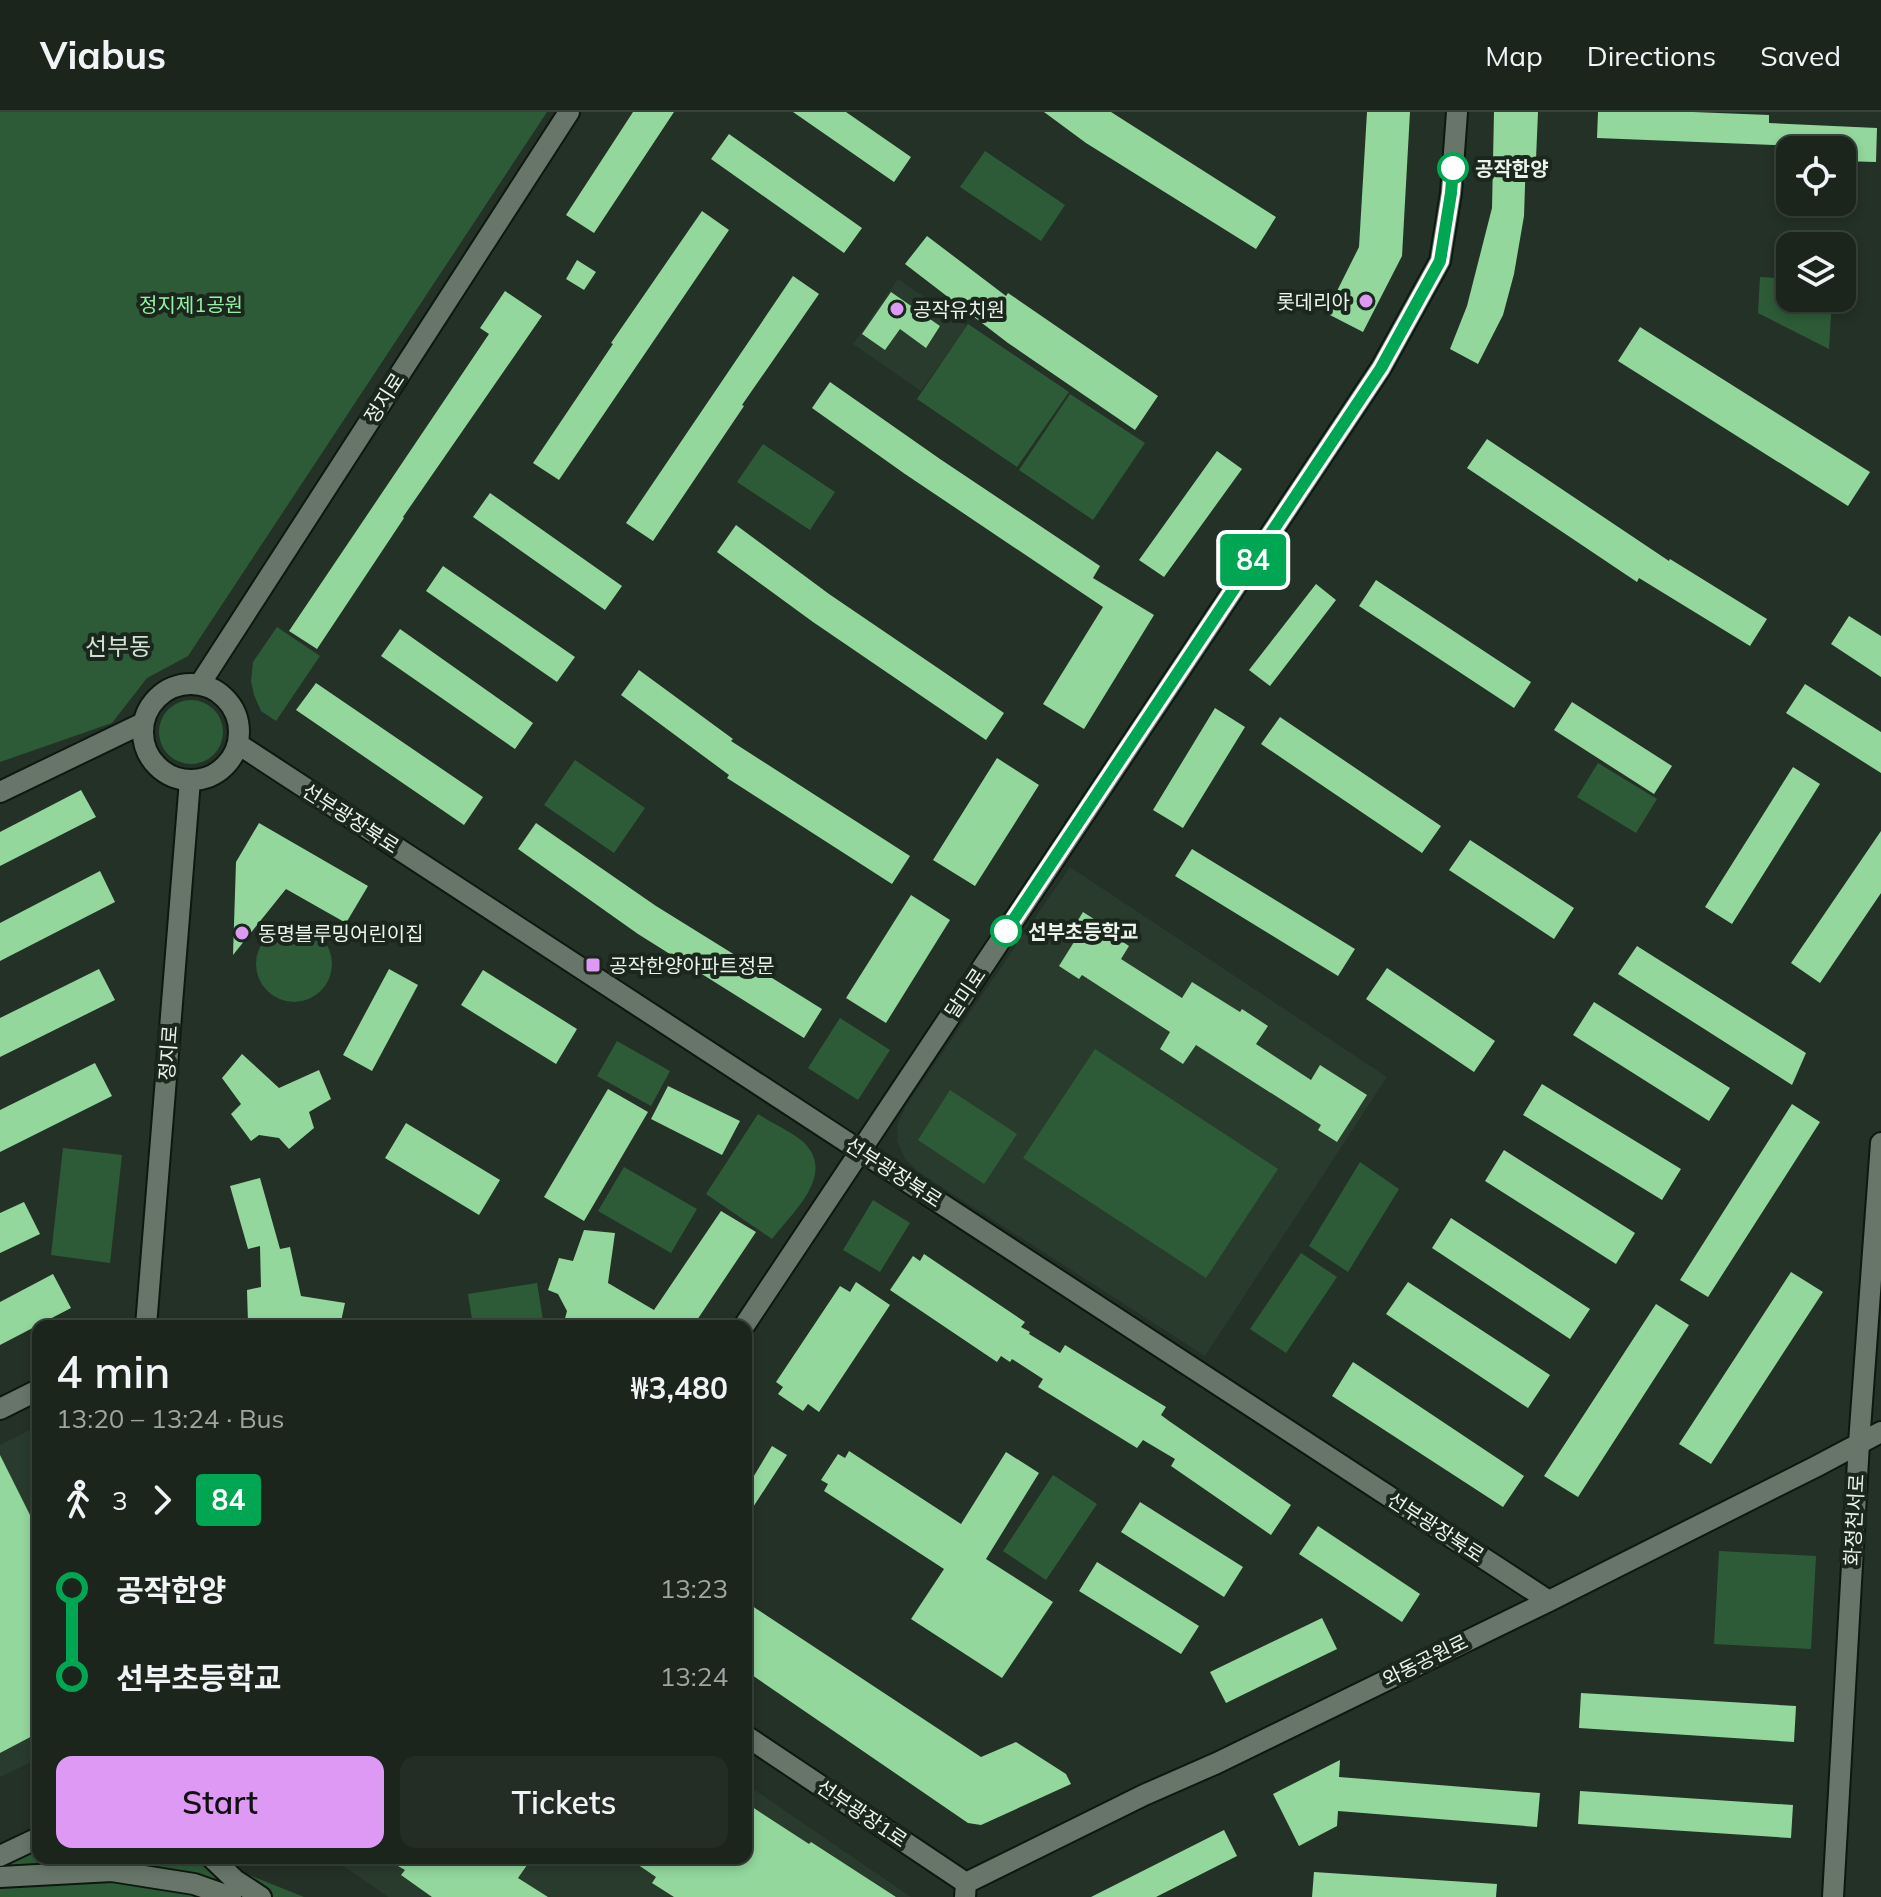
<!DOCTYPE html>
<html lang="en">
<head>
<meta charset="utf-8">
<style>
	:root { --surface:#1b251c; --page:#242d25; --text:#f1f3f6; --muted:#a0a5a3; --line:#39423b; --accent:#dd99f3 }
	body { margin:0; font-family:Mulish,"Noto Sans KR",sans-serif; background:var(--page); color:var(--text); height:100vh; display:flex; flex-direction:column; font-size:30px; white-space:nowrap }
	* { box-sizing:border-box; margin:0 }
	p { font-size:26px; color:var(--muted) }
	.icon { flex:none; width:44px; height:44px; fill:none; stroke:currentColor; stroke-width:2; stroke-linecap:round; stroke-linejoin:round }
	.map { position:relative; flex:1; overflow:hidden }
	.side { position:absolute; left:32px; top:1208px; width:720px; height:544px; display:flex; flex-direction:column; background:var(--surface); border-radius:16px; box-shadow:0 4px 12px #0003,0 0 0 2px var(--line) }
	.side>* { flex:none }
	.badge { padding:0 16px; border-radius:6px; font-size:28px; line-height:52px }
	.buttons { position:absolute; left:1776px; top:24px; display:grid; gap:16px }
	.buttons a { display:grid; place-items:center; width:80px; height:80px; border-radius:16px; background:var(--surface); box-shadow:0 4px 12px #0003,0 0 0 2px var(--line); font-size:40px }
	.map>.badge { position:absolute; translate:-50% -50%; box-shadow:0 0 0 4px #fff }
	.legs { display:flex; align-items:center; gap:12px; height:88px; padding:0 24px; font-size:26px }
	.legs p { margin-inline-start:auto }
	.summary { display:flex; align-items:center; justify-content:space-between; height:136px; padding:0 24px }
	h1 { font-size:44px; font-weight:600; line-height:60px }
	.primary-button { display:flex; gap:16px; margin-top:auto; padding:16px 24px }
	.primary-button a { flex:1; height:92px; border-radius:16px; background:var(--accent); color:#111; font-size:32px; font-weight:600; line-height:92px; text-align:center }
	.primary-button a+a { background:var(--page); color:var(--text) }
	ul { padding:0 24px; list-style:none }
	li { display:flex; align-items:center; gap:28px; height:88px; font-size:30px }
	li i { display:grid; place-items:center; width:12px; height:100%; margin:0 10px; background:currentColor }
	li i::after { content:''; width:20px; height:20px; margin:-10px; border:6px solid; border-radius:50%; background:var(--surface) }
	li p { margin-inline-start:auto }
	li:first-child i { background:linear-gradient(#0000 50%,currentColor 0) }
	li:last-child i { background:linear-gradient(currentColor 50%,#0000 0) }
	header { display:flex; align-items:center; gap:48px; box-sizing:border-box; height:112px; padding:0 40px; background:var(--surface); border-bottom:2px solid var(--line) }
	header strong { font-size:38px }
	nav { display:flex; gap:44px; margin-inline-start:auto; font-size:28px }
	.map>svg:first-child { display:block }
	.built { fill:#293b2c }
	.green { fill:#2e5b37 }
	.building { fill:#93d79d }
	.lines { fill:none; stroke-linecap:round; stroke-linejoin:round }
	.tertiary-casing { stroke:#0d180f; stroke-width:24 }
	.tertiary { stroke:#68766a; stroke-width:20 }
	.line-1-casing { stroke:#fff; stroke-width:18 }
	.line-1 { stroke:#00a651; stroke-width:12 }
	.stop-1-dot { fill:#fff; stroke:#00a651; stroke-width:4 }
	.poi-dot { fill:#dd99f3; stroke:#1b271c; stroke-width:3 }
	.labels { text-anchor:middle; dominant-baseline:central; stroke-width:8; stroke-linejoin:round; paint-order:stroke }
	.stop-label { font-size:20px; font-weight:bold; fill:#ebf3ec; stroke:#1b271c; text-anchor:start }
	.poi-label { font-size:20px; fill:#ebf3ec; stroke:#1b271c; text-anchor:start }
	.park-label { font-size:20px; fill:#95f0a5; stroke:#1b271c }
	.street-label { font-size:20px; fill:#ebf3ec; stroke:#1b271c }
	.quarter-label { font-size:24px; fill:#d1e1d2; stroke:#1b271c }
</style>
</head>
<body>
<header>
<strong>Viabus</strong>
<nav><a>Map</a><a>Directions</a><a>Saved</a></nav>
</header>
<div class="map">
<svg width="1881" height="1785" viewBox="0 0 1881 1785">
	<rect width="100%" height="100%" fill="#243126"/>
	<path class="built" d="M 898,167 L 967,214 L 921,279 L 853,232 Z
		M 1070,755 L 1387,965 L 1205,1244 L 917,1059 L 905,1047 L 897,1029 L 898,1011 L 905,995 Z
		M 38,1314 L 38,1647 L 0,1665 L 0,1333 Z
		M 746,1672 L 911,1785 L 388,1785 L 332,1746 L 746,1746 Z"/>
	<path class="green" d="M 0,0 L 547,0 L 188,544 L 147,566 L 112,611 L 0,650 Z
		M 985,39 L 1065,93 L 1041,129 L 960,75 Z
		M 1760,165 L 1790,167 L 1790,186 L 1832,186 L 1829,237 L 1758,201 Z
		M 968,212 L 1069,280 L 1017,355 L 917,287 Z
		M 1070,282 L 1145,331 L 1093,408 L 1019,358 Z
		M 763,332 L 835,380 L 810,418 L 737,370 Z
		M 277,515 L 320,544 L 276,609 L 261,599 L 254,583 L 251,569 L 253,550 Z
		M159 620a32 32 0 1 1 64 0a32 32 0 1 1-64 0Z
		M 575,648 L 645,696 L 614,741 L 544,693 Z
		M 1598,651 L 1657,687 L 1636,721 L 1577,685 Z
		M256 852a38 38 0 1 1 76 0a38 38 0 1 1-76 0Z
		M 840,906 L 890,938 L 858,988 L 808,956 Z
		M 617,929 L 670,959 L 651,994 L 597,964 Z
		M 1095,937 L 1278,1057 L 1206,1166 L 1023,1046 Z
		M 950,978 L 1017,1022 L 984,1072 L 918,1028 Z
		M 758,1002 C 772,1011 788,1018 801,1028 C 839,1060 793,1100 772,1127 L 706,1082 Z
		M 63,1036 L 122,1043 L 110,1151 L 51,1143 Z
		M 1360,1050 L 1399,1077 L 1348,1160 L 1309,1134 Z
		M 624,1055 L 697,1097 L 671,1141 L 598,1099 Z
		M 873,1088 L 910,1111 L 880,1160 L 843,1138 Z
		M 1301,1141 L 1337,1165 L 1286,1241 L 1250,1217 Z
		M 537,1171 L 544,1214 L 473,1214 L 468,1182 Z
		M 1053,1363 L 1097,1392 L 1046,1468 L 1003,1439 Z
		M 1719,1439 L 1816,1444 L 1811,1537 L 1714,1532 Z
		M 38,1734 L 38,1746 L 207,1746 L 304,1785 L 0,1785 L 0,1743 Z"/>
	<path class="building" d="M 633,0 L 674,0 L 594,121 L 566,103 Z
		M 793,0 L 846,0 L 911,45 L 894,70 Z
		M 1044,0 L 1111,0 L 1276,105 L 1256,137 L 1086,31 Z
		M 1367,0 L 1410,0 L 1402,144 L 1363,220 L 1326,201 L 1359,135 Z
		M 1494,0 L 1538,0 L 1536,47 L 1526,44 L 1524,104 L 1514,162 L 1503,203 L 1478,252 L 1450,237 L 1467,194 L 1492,96 Z
		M 1598,0 L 1693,0 L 1769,3 L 1769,11 L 1877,16 L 1876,50 L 1842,49 L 1842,38 L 1797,38 L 1797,34 L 1597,26 Z
		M 729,22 L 862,116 L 844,141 L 711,47 Z
		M 702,99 L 729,118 L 559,368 L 533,351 L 613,232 L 611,231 Z
		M 927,124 L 1006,184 L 1008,181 L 1158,284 L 1135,318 L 1008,231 L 905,152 Z
		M 577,148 L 596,160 L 584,178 L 566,167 Z
		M 793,164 L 819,182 L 742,293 L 744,294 L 653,429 L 626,411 Z
		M 505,179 L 542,204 L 403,405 L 404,406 L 317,537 L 289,519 L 489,222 L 480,216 Z
		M 891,180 L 940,214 L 926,236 L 900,217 L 885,238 L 862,222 Z
		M 1640,215 L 1870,360 L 1848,394 L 1618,249 Z
		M 830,270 L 940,347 L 1100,454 L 1093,466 L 1154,503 L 1084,617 L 1043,592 L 1103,495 L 905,362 L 812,296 Z
		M 1487,327 L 1669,449 L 1670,447 L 1767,507 L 1750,534 L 1639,466 L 1637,470 L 1467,356 Z
		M 1217,339 L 1242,357 L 1164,465 L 1139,448 Z
		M 490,381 L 622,474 L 605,498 L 473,405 Z
		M 736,413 L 829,482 L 1004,601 L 986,628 L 813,510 L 717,440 Z
		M 443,454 L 575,545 L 557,570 L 426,479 Z
		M 1376,468 L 1531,570 L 1514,596 L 1359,494 Z
		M 1316,472 L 1336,488 L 1270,574 L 1249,558 Z
		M 1849,504 L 1881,524 L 1881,565 L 1831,532 Z
		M 400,517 L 533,611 L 515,637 L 381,544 Z
		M 639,558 L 733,627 L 731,629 L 910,744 L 892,772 L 727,666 L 729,663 L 621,583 Z
		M 316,571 L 483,685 L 464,713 L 296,598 Z
		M 1805,572 L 1881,620 L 1881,661 L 1786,601 Z
		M 1572,590 L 1672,654 L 1654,682 L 1554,618 Z
		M 1215,596 L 1245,615 L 1183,716 L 1153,698 Z
		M 1280,605 L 1441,714 L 1422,741 L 1261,632 Z
		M 997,646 L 1039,673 L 975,774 L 933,748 Z
		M 1793,655 L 1820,672 L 1732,812 L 1705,795 Z
		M 81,678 L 96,705 L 0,754 L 0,720 Z
		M 259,711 L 368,774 L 346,811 L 286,777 L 233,843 L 236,750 Z
		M 536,711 L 656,794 L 822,897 L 804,926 L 638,822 L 518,737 Z
		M 1881,719 L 1881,781 L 1820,871 L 1791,851 Z
		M 1470,728 L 1574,796 L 1554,827 L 1449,758 Z
		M 1192,737 L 1355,837 L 1338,864 L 1175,764 Z
		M 100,759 L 115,790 L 0,849 L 0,811 Z
		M 911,783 L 950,808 L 886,911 L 846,886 Z
		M 1083,800 L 1122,825 L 1120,828 L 1129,834 L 1121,847 L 1182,886 L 1192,870 L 1240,900 L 1242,897 L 1268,914 L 1256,932 L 1311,968 L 1320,953 L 1367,983 L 1337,1030 L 1318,1018 L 1321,1013 L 1196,933 L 1183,952 L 1160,937 L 1170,920 L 1082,863 L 1079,867 L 1059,854 L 1079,822 L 1072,818 Z
		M 1637,834 L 1806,941 L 1792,973 L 1618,862 Z
		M 1387,856 L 1495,929 L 1474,960 L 1366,887 Z
		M 99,857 L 115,888 L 0,945 L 0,906 Z
		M 389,857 L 418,873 L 372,959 L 343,943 Z
		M 483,858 L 577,917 L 556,952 L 461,893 Z
		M 1594,890 L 1730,976 L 1709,1009 L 1573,923 Z
		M 242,942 L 279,976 L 319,958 L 331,987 L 309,1000 L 314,1016 L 289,1037 L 279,1026 L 259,1023 L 251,1029 L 231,1002 L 241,992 L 222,966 Z
		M 95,951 L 112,984 L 0,1040 L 0,998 Z
		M 1542,972 L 1681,1057 L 1662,1088 L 1523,1003 Z
		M 668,974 L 740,1009 L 722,1043 L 651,1007 Z
		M 608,977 L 648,1000 L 584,1109 L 544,1085 Z
		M 1792,992 L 1820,1010 L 1708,1185 L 1680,1168 Z
		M 406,1011 L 500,1068 L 479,1103 L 385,1046 Z
		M 1504,1038 L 1635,1121 L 1616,1152 L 1485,1069 Z
		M 260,1066 L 280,1137 L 290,1135 L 301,1184 L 345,1191 L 340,1214 L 261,1214 L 258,1212 L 248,1211 L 247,1178 L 261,1175 L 260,1134 L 248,1137 L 230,1074 Z
		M 24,1090 L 40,1122 L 0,1141 L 0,1101 Z
		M 721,1099 L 756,1120 L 693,1214 L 616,1214 L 605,1209 L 601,1214 L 563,1214 L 567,1199 L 558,1182 L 548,1178 L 559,1146 L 573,1149 L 584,1118 L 615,1121 L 608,1171 L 654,1198 Z
		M 1451,1106 L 1590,1197 L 1570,1227 L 1432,1136 Z
		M 924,1142 L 1025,1210 L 1021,1215 L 1030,1220 L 1029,1222 L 1060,1241 L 1065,1233 L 1166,1295 L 1161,1303 L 1169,1309 L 1291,1393 L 1271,1423 L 1171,1354 L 1175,1347 L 1143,1328 L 1137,1336 L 1038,1275 L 1043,1267 L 1012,1247 L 1010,1250 L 1001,1244 L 997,1250 L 890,1178 L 913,1144 L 920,1149 Z
		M 1791,1160 L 1823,1180 L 1711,1352 L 1679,1332 Z
		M 53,1162 L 71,1196 L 0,1233 L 0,1190 Z
		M 856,1170 L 890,1193 L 819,1300 L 808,1292 L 803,1299 L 778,1282 L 783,1275 L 776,1270 L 840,1174 L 850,1180 Z
		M 1408,1170 L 1550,1263 L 1528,1296 L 1386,1202 Z
		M 1656,1192 L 1689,1213 L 1578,1385 L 1544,1364 Z
		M 1353,1250 L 1524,1364 L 1503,1395 L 1332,1284 Z
		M 772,1334 L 787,1343 L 746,1406 L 746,1377 Z
		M 849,1339 L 961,1412 L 1006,1340 L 1039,1361 L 986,1447 L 1053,1490 L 1002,1566 L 911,1507 L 944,1457 L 824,1379 L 828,1372 L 821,1368 L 838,1342 L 845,1346 Z
		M 0,1343 L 38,1419 L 38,1621 L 0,1641 Z
		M 1140,1390 L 1243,1455 L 1224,1485 L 1121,1420 Z
		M 1318,1414 L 1420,1482 L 1402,1510 L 1299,1442 Z
		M 1097,1450 L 1199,1514 L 1181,1542 L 1079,1479 Z
		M 746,1490 L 981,1645 L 1016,1630 L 1066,1662 L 1071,1672 L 981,1713 L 968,1711 L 746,1559 Z
		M 1322,1506 L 1337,1537 L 1226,1591 L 1210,1560 Z
		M 1581,1581 L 1796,1594 L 1794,1630 L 1579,1616 Z
		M 1340,1648 L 1339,1665 L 1540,1681 L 1537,1715 L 1338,1699 L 1337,1714 L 1299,1734 L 1273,1682 Z
		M 1580,1679 L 1793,1693 L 1791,1726 L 1578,1712 Z
		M 746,1691 L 809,1732 L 811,1730 L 896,1785 L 674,1785 L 652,1771 L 656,1765 L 628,1746 L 746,1746 Z
		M 1224,1718 L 1237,1744 L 1156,1785 L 1091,1785 Z
		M 384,1746 L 532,1746 L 518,1766 L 548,1785 L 432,1785 L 401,1763 L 405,1758 Z
		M 1314,1760 L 1497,1772 L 1496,1785 L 1312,1785 Z"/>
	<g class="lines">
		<g class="tertiary-casing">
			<path id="tertiary" d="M143 620a48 48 0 1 1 96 0a48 48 0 1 1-96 0Z
				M 200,572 L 569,0
				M 238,632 L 1549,1489
				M 0,680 L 143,611
				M 146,1214 L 190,668
				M 744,1214 L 1381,256 L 1440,149 L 1451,81 L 1457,0
				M 0,1297 L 38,1278
				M 746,1624 L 966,1771 L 965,1785
				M 0,1744 L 38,1726
				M 212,1746 L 235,1768 L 261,1785
				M 0,1765 L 112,1759 L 194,1772 L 231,1785
				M 966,1771 L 1144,1683 L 1217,1651 L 1549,1489 L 1817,1354 L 1881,1320
				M 1833,1785 L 1859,1331 L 1881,1031"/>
		</g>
		<use href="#tertiary" class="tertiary"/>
	</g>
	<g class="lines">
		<g class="line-1-casing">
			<path id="line-1" d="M 1006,819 L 1381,256 L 1440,149 L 1451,81 L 1453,56"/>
		</g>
		<use href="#line-1" class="line-1"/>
	</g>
	<g class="stop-1-dot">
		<circle cx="1453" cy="56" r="14"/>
		<circle cx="1006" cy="819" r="14"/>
	</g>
	<g class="poi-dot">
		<circle cx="1366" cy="189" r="8"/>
		<circle cx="897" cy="197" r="8"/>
		<circle cx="242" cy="821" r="8"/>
		<rect x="585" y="845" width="16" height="16" rx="4"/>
	</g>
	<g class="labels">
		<g class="stop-label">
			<text x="1475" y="56">공작한양</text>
			<text x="1028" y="819">선부초등학교</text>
		</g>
		<g class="poi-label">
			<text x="1350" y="189" text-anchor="end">롯데리아</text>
			<text x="913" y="197">공작유치원</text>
			<text x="258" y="821">동명블루밍어린이집</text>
			<text x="609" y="853">공작한양아파트정문</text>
		</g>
		<g class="park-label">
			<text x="191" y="192">정지제1공원</text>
		</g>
		<g class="street-label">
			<text transform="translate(384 286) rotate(-57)">정지로</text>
			<text transform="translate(351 706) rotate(33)">선부광장북로</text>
			<text transform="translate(965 881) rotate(-56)">달미로</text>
			<text transform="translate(168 941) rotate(-86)">정지로</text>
			<text transform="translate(894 1060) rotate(33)">선부광장북로</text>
			<text transform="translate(1854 1408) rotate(-87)">화정천서로</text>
			<text transform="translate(1436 1415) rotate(33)">선부광장북로</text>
			<text transform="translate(1425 1548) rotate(-26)">와동공원로</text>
			<text transform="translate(862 1701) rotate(34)">선부광장1로</text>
		</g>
		<g class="quarter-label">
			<text x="118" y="534">선부동</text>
		</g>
	</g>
</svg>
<div class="buttons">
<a><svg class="icon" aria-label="locate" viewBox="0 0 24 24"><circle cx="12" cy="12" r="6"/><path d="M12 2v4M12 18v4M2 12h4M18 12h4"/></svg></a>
<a><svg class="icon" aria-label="layers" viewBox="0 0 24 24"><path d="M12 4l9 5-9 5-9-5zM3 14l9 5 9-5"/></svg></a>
</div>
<b class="badge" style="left:1253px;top:448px;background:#00a651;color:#fff">84</b>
<section class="side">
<div class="summary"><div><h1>4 min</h1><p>13:20 – 13:24 · Bus</p></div><b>₩3,480</b></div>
<div class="legs"><svg class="icon" aria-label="walk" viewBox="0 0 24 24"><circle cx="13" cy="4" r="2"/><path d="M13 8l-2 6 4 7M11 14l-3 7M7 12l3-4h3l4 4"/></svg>3<svg class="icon" aria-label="forward" viewBox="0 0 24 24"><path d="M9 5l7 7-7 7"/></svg><b class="badge" style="background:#00a651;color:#fff">84</b></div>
<ul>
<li><i style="color:#00a651"></i><b>공작한양</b><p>13:23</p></li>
<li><i style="color:#00a651"></i><b>선부초등학교</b><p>13:24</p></li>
</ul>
<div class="primary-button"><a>Start</a><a>Tickets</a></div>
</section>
</div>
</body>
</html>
